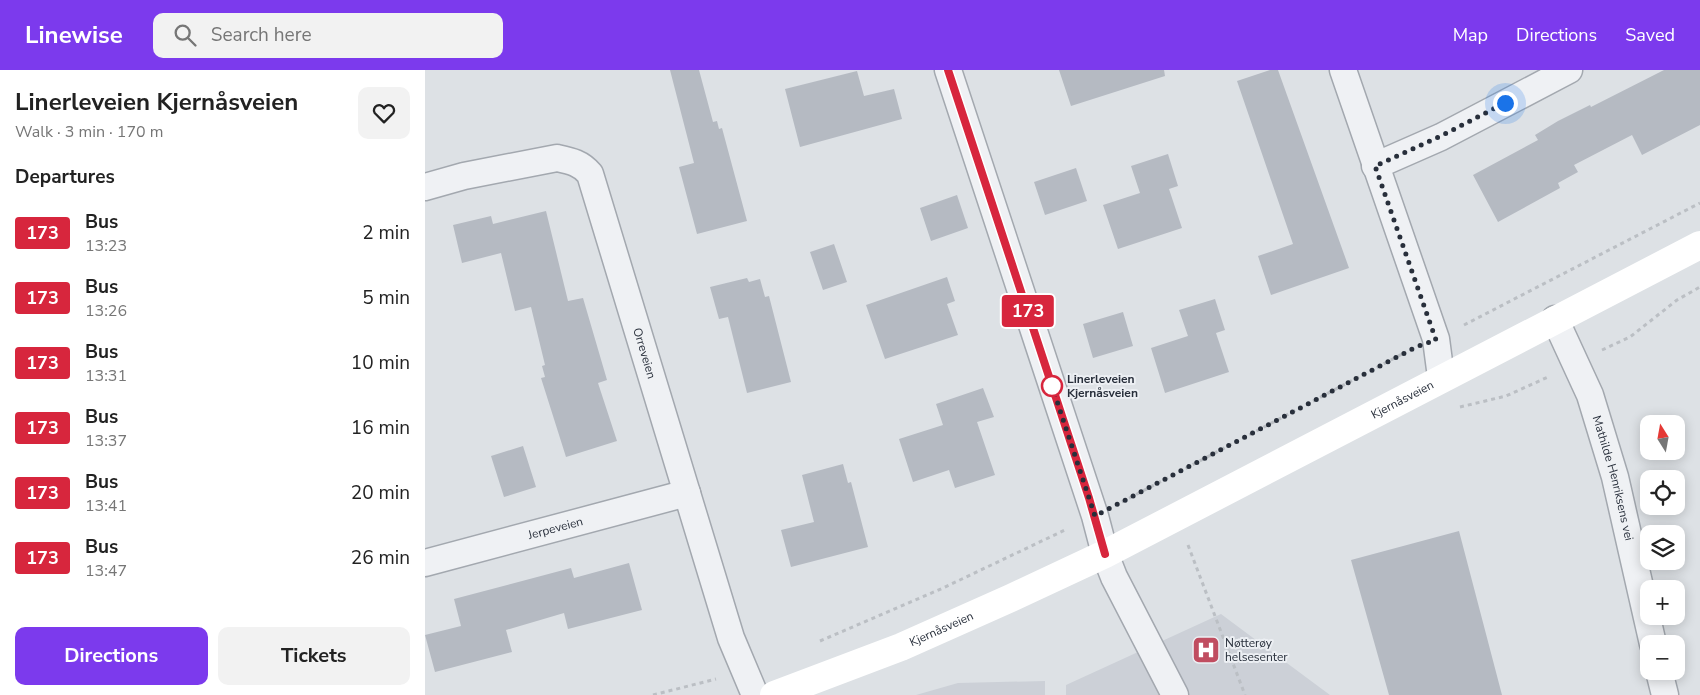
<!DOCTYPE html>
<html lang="en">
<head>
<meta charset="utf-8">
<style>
	:root { --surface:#fff; --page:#f2f2f2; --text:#222; --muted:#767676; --accent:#7c3aed }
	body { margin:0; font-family:"Nunito Sans",sans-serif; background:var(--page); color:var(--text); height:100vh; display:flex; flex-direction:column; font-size:19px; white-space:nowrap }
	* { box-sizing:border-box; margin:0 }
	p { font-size:16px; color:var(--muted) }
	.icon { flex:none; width:28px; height:28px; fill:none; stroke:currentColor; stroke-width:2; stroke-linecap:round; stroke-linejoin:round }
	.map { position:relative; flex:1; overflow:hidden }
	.details { display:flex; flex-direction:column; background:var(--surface); width:425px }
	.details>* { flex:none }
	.badge { padding:0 10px; border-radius:4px; font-size:18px; line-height:32px }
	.needle { width:32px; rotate:349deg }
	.buttons { position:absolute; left:1215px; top:345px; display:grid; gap:10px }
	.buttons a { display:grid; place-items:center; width:45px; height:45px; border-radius:10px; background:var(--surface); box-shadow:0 2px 12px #0003; font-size:25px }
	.you { position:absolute; width:25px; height:25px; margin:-12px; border:4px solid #fff; border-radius:50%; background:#1a73e8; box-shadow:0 0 0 8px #1a73e833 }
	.map>.badge { position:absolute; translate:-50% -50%; box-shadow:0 0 0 2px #fff }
	h2 { padding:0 15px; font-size:19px; line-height:45px }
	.round { display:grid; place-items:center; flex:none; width:52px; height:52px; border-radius:10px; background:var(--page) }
	.head { display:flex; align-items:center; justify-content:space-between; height:85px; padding:0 15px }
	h1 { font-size:24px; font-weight:700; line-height:38px }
	.button { display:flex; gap:10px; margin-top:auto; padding:10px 15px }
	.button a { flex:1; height:58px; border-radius:10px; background:var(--accent); color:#fff; font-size:20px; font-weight:700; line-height:58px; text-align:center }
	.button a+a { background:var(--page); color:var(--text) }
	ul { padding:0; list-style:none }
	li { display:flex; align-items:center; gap:15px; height:65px; padding:0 15px }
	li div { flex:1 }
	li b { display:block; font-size:19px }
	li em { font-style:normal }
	li .badge { min-width:55px; font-weight:700; text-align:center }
	header { display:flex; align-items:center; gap:30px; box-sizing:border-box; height:70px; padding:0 25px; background:var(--accent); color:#fff }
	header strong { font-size:24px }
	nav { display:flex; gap:28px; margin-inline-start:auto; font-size:18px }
	.search { width:350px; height:45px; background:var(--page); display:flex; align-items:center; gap:12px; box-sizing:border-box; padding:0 18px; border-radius:10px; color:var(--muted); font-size:19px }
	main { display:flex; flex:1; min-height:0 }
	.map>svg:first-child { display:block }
	.built { fill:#ccd0d7 }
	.building { fill:#b5bac2 }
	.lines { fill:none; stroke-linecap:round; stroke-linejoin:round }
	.minor-casing { stroke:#a3a8af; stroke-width:29 }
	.path { stroke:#bbbfc4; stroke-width:3; stroke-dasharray:4 4; stroke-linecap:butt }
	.minor { stroke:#eff1f4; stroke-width:26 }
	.secondary { stroke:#fff; stroke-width:28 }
	.line-casing { stroke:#fff; stroke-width:11 }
	.line { stroke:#d7263d; stroke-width:8 }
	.walk { stroke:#282f3b; stroke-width:5; stroke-dasharray:0 9 }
	.stop-dot { fill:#fff; stroke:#d7263d; stroke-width:2.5 }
	.labels { text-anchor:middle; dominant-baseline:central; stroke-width:4; stroke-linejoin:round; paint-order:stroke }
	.street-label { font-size:12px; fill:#282f3b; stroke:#eceff3 }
	.stop-label { font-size:12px; font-weight:bold; fill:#282f3b; stroke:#eceff3; text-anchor:start }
	.poi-label { font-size:12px; fill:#282f3b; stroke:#eceff3; text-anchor:start }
</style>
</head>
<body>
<header>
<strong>Linewise</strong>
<div class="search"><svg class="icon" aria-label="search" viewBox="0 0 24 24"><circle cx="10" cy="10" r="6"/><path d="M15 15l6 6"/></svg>Search here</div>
<nav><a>Map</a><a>Directions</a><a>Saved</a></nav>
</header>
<main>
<section class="details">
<div class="head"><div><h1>Linerleveien Kjernåsveien</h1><p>Walk · 3 min · 170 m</p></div><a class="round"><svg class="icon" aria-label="heart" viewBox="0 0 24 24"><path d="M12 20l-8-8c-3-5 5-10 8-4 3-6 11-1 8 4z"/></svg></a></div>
<h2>Departures</h2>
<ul>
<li><span class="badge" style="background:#d7263d;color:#fff">173</span><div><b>Bus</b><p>13:23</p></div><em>2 min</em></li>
<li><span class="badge" style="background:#d7263d;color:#fff">173</span><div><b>Bus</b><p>13:26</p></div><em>5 min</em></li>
<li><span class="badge" style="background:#d7263d;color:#fff">173</span><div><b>Bus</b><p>13:31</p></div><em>10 min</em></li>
<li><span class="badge" style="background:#d7263d;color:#fff">173</span><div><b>Bus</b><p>13:37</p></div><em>16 min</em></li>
<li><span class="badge" style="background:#d7263d;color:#fff">173</span><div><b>Bus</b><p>13:41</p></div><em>20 min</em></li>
<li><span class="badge" style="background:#d7263d;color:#fff">173</span><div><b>Bus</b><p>13:47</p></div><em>26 min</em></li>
</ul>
<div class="button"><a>Directions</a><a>Tickets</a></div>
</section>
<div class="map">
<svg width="1275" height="625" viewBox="0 0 1275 625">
	<rect width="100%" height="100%" fill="#dde1e5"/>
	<path class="built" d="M 796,544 L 905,625 L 641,625 L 641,615 Z
		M 620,611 L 620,625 L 491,625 L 533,613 Z"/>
	<path class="building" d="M 245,0 L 274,0 L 288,52 L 292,51 L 294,59 L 297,58 L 322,151 L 272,164 L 254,97 L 269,93 Z
		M 634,0 L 739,0 L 740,6 L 646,36 Z
		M 845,0 L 853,0 L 924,198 L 846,225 L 833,186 L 868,174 L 812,11 Z
		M 1239,0 L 1275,0 L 1275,55 L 1217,85 L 1207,65 L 1149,95 L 1153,102 L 1133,113 L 1135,118 L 1073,152 L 1048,105 L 1113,70 L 1110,65 L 1133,51 L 1165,35 L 1166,37 Z
		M 432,1 L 439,26 L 469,19 L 477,49 L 375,77 L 360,19 Z
		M 743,84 L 753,116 L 744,119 L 757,158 L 693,179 L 678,135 L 715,123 L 706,96 Z
		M 651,98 L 662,131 L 620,145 L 609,112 Z
		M 532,125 L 543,158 L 506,171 L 495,138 Z
		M 121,141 L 143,231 L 158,228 L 182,310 L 173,313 L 192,371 L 141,387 L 116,308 L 120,307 L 117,296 L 120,295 L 106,237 L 90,241 L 76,183 L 37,193 L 28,155 L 66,146 L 68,154 Z
		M 409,174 L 422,212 L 398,220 L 385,182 Z
		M 522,207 L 530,231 L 522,234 L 533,265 L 460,289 L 441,235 Z
		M 322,208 L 324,212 L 335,209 L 340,227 L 344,226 L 366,312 L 322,323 L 303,247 L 294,249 L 285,217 Z
		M 790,229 L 800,260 L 791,263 L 804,302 L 740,323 L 726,278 L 763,266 L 754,240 Z
		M 698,242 L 708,276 L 668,288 L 658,254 Z
		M 558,318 L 569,347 L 552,352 L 570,405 L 530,418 L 524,400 L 488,412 L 474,369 L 518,355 L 511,334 Z
		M 98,376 L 111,417 L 79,427 L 66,386 Z
		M 418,394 L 423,413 L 426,412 L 443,477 L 366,497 L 356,460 L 389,452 L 377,405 Z
		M 1034,461 L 1077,625 L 964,625 L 926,490 Z
		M 204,493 L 217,540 L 143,559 L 139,543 L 81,560 L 87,582 L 10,602 L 0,565 L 36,556 L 29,529 L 146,498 L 149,508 Z"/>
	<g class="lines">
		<g class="minor-casing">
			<g id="minor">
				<path d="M 523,0 L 670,446 L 680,484 L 689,507 L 750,625"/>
				<path d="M 918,0 L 1011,269 L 1016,307"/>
				<path d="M 950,96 L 1016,67 L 1144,0"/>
				<path id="s1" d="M 0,117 L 39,106 L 132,88 C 146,91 156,93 165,104 L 306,568 L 330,625"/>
				<path id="s2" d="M 1130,249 L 1165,325 L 1190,407 L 1228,574"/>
				<path id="s3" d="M 0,493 L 262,423"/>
				<path d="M 1234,601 L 1240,625"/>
			</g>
		</g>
		<path class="path" d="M 1039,255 L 1275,133
			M 1177,280 L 1205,267 L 1252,230 L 1275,217
			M 1035,337 L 1081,326 L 1123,307
			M 697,432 L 981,282
			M 763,475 L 820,625
			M 395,571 L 518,518 L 642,459
			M 228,625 L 291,609"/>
		<use href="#minor" class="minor"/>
		<path class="secondary" id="s4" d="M 349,625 L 476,577 L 586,528 L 680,484 L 1275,175"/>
	</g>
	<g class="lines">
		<g class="line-casing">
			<path id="line" d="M 523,0 L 664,428 L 680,484"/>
		</g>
		<use href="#line" class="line"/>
		<path class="walk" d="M 627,316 L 670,446 L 991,277 L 1011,270 L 950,96 L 1016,66 L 1080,33"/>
	</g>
	<defs>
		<g id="hospital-square" transform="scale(1.4375)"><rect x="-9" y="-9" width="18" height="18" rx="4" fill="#c04d60" stroke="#eceff3"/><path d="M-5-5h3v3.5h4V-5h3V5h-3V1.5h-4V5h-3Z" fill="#fff"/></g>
	</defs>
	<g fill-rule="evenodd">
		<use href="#hospital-square" x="781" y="580"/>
	</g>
	<circle class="stop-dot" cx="627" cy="316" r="10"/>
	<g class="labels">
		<g class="street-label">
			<text stroke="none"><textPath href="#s1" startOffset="360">Orreveien</textPath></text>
			<text stroke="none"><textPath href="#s4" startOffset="695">Kjernåsveien</textPath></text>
			<text stroke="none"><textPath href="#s2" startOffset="170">Mathilde Henriksens vei</textPath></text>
			<text stroke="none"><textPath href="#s3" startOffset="135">Jerpeveien</textPath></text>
			<text stroke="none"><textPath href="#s4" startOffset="180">Kjernåsveien</textPath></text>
		</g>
		<g class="stop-label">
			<text x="642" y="309">Linerleveien<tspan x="642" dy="14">Kjernåsveien</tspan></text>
		</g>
		<g class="poi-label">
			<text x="800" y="573">Nøtterøy<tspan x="800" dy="14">helsesenter</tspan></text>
		</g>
	</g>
</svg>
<div class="buttons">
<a><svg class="needle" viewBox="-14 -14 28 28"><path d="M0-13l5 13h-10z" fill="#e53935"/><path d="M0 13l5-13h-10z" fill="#767676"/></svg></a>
<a><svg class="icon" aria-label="locate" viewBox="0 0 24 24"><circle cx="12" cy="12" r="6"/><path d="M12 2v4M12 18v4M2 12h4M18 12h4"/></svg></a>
<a><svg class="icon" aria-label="layers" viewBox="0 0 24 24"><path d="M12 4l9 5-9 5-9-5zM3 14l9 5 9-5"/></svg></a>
<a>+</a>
<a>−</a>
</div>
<div class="you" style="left:1080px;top:33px"></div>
<b class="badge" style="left:603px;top:241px;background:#d7263d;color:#fff">173</b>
</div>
</main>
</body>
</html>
